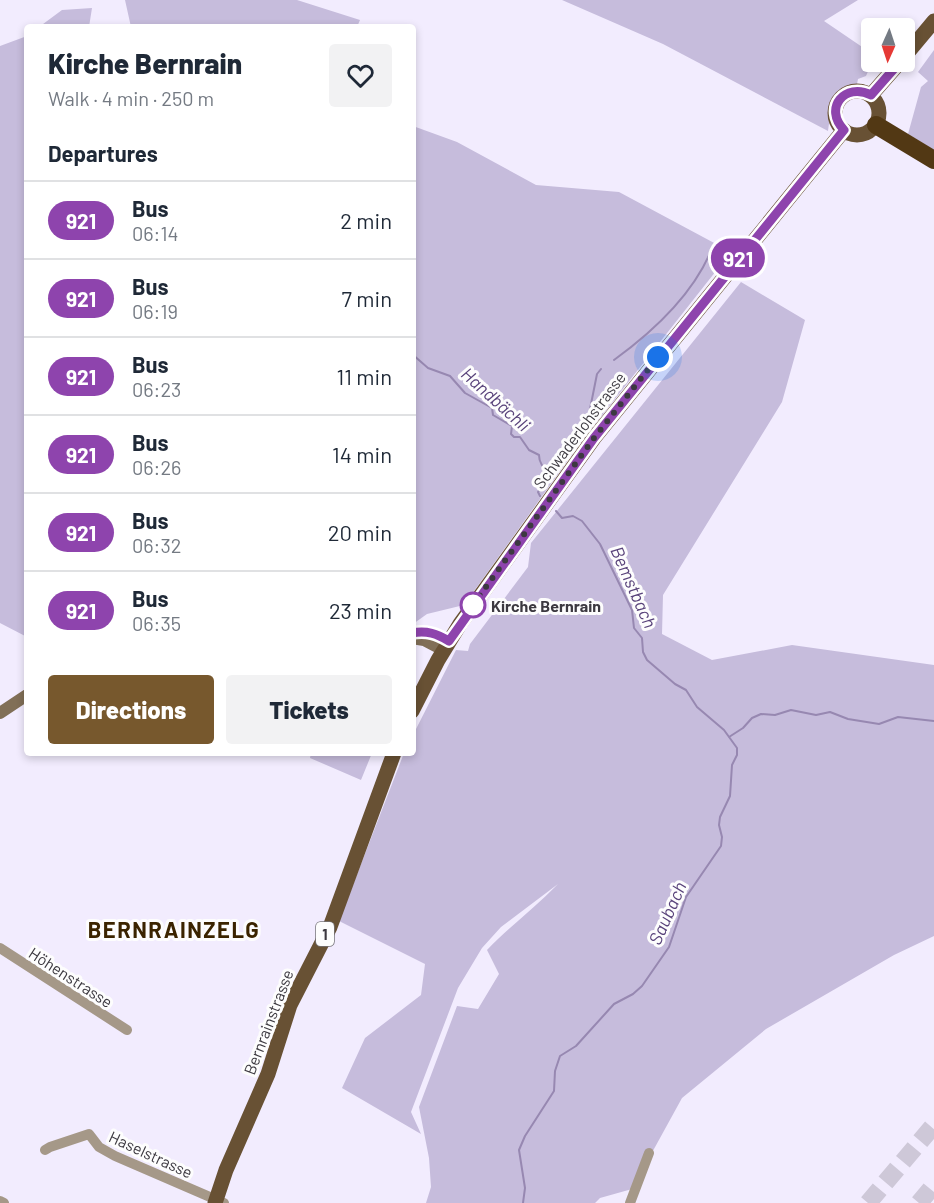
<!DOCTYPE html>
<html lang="en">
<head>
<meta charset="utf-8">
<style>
	:root { --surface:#fff; --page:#f2f2f3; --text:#1f2937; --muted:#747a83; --line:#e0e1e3; --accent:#77582d }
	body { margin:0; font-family:Barlow,sans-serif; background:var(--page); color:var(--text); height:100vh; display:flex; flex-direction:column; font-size:22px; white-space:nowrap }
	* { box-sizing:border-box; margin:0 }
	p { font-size:20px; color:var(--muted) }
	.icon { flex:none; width:33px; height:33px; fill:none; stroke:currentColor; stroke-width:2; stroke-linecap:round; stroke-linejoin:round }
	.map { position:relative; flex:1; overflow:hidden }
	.details { position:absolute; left:24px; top:24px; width:392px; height:732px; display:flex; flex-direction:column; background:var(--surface); border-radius:6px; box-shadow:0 3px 9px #0003 }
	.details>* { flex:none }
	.badge { padding:0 12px; border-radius:20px; font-size:21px; line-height:39px }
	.needle { width:39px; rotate:183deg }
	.tools { position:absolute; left:861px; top:18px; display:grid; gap:12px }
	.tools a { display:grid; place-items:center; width:54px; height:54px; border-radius:6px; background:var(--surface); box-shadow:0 3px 9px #0003; font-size:30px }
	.you { position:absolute; width:30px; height:30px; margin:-15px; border:4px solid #fff; border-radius:50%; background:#1a73e8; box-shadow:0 0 0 9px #1a73e833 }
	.map>.badge { position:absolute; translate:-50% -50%; box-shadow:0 0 0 3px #fff }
	h2 { padding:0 24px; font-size:22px; line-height:54px }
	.round { display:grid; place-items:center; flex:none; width:63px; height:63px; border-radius:6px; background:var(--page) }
	.headline { display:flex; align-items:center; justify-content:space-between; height:102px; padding:0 24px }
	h1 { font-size:28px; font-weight:800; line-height:45px }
	.button { display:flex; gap:12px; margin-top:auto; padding:12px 24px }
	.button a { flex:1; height:69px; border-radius:6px; background:var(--accent); color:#fff; font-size:24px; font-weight:800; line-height:69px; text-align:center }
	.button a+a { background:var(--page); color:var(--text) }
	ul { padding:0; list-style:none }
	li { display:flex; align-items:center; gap:18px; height:78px; padding:0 24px; border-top:2px solid var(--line) }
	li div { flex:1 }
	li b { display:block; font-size:22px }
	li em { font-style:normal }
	li .badge { min-width:66px; font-weight:700; text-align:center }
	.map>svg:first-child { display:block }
	.green { fill:#c6bcdc }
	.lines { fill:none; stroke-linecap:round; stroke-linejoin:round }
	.stream { stroke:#9788b1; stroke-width:2 }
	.highway-tunnel { stroke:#cec8d8; stroke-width:18; stroke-dasharray:18 9; stroke-linecap:butt }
	.street { stroke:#a59888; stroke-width:10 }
	.secondary { stroke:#816f57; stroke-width:12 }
	.primary { stroke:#685134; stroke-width:15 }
	.highway { stroke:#523814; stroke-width:18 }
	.line-casing { stroke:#fff; stroke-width:14 }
	.line { stroke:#8e44ad; stroke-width:9 }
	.walk { stroke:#3c3940; stroke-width:6; stroke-dasharray:0 10.8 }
	.stop-dot { fill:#fff; stroke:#8e44ad; stroke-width:3 }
	.labels { text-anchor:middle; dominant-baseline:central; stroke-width:6; stroke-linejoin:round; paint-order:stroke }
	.shield { fill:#fdfdfd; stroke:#767479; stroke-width:1.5 }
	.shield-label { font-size:15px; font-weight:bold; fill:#3c3940 }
	.street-label { font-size:16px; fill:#3c3940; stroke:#fdfdfd }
	.stop-label { font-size:16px; font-weight:bold; fill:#3c3940; stroke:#fdfdfd; text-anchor:start }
	.water-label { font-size:18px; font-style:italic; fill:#58427a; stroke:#fdfdfd }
	.district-label { font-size:22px; font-weight:bold; letter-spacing:1.5px; fill:#3b2400; stroke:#fdfdfd }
</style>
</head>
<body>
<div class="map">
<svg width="934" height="1203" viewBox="0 0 934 1203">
	<rect width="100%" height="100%" fill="#f2ecfe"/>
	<path class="green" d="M 125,0 L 297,0 L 360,20 L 357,27 L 131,27 Z
		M 562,0 L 858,0 L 824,21 L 871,53 L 872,62 L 880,62 L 870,67 L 866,76 L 858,79 L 857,84 C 832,97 832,104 828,131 L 663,44 Z
		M 92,8 L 89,27 L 39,27 L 62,10 Z
		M 27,36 L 27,637 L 0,623 L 0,46 Z
		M 934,50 L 934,150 L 908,134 L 921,87 L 928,81 L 918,72 Z
		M 413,126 L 457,142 L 536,185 L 619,192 L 731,252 L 581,442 L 464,605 L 427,614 L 413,624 Z
		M 741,282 L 805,320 L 782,402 L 663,595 L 662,634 L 712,660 L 792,645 L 934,665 L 934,936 L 894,955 L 766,1029 L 682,1098 L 632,1189 L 600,1198 L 595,1203 L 426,1203 L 431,1187 L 429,1158 L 419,1107 L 457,1006 L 478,1009 L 499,974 L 487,950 C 509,927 535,908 558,884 L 501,927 L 482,948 L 458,988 L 411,1112 L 421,1134 L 342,1088 L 365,1038 L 421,995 L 425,964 L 339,921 L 404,753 L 412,753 L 413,735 L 456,650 L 468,651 L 470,644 L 528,567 L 531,543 Z
		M 311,753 L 372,753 L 361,780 L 310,758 Z"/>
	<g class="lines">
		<path class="stream" d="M 412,354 L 428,368 L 450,376 L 465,393 L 492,408 L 493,415 L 512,426 L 511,434 L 514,437 L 520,437 L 529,450 L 539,455 C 539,464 544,468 550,474
			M 614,360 C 654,331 695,293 713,246
			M 540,496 L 538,492 L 569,446 L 582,435 L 587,424 L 597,374 L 601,369
			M 729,737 L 743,728 L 752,718 L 761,714 L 775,715 L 791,710 L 816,715 L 830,712 L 848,719 L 879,724 L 898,717 L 934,721
			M 523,1203 L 525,1188 L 519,1150 L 525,1136 L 554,1091 L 555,1071 L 560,1056 L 576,1046 L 614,1004 L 633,994 L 642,986 L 669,947 L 686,897 L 721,846 L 722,837 L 719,825 L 720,817 L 730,796 L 732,765 L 737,755 L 737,748 L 724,730 L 697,707 L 686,690 L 675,684 L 647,660 L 643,652 L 642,638 L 634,628 L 632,610 L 600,544 L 582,521 L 573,516 L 562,518 L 556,511"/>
		<path class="highway-tunnel" d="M 868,1203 L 934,1125
			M 919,1203 L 934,1185"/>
		<path class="street" d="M 0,948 L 127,1030
			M 45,1150 L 50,1147 L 89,1134 L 99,1147 L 115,1156 L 224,1203
			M 0,1201 L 4,1203
			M 630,1203 L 649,1153"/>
		<path class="secondary" d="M 412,633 C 427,630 437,634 449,641
			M 412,638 L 424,640 L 443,650
			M 0,713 L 27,695"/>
		<path class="primary" d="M 904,57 L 934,21
			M835 113a22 22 0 1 1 44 0a22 22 0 1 1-44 0Z
			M 871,95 L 900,62
			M 412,711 L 438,660 L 460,624 L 594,438 L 844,130
			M 215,1203 L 226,1170 L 268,1074 L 290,1005 L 330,927 L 394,753"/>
		<path class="highway" d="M 876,125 L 934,160"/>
	</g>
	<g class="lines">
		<g class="line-casing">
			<path id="line" d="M 412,633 C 427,630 437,634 449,641 L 594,438 L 844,130 C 823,108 845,82 871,95 L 900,62"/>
		</g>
		<use href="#line" class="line"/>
		<path class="walk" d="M 473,605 L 470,609 L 594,438 L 658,357"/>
	</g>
	<circle class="stop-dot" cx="473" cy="605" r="12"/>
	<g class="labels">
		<rect class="shield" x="316" y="922" width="18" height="24" rx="4.5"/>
		<g class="shield-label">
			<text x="325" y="934">1</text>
		</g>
		<g class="street-label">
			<text transform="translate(579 430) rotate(-53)">Schwaderlohstrasse</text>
			<text transform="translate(71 977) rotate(33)">Höhenstrasse</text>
			<text transform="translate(268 1022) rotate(-69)">Bernrainstrasse</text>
			<text transform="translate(151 1154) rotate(25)">Haselstrasse</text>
		</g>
		<g class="stop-label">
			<text x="491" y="605">Kirche Bernrain</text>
		</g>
		<g class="water-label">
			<text transform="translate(496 399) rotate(42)">Handbächli</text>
			<text transform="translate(634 587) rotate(66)">Bemstbach</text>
			<text transform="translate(667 913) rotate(-66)">Saubach</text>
		</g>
		<g class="district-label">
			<text x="174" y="929">BERNRAINZELG</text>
		</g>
	</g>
</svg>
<div class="tools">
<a><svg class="needle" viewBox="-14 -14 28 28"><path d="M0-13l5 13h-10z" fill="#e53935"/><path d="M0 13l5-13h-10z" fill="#747a83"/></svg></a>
</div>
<div class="you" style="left:658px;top:357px"></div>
<b class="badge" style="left:738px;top:258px;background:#8e44ad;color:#fff">921</b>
<section class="details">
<div class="headline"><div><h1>Kirche Bernrain</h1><p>Walk · 4 min · 250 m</p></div><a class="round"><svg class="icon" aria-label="heart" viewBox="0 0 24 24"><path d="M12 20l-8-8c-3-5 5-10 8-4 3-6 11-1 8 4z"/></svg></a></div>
<h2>Departures</h2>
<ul>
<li><span class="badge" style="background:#8e44ad;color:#fff">921</span><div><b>Bus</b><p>06:14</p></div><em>2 min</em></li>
<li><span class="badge" style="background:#8e44ad;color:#fff">921</span><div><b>Bus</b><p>06:19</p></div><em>7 min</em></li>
<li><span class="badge" style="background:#8e44ad;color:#fff">921</span><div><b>Bus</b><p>06:23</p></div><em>11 min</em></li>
<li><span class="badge" style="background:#8e44ad;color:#fff">921</span><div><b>Bus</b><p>06:26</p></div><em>14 min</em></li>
<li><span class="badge" style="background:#8e44ad;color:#fff">921</span><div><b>Bus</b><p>06:32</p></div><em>20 min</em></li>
<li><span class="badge" style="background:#8e44ad;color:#fff">921</span><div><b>Bus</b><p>06:35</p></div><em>23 min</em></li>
</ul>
<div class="button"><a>Directions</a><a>Tickets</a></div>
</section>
</div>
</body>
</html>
